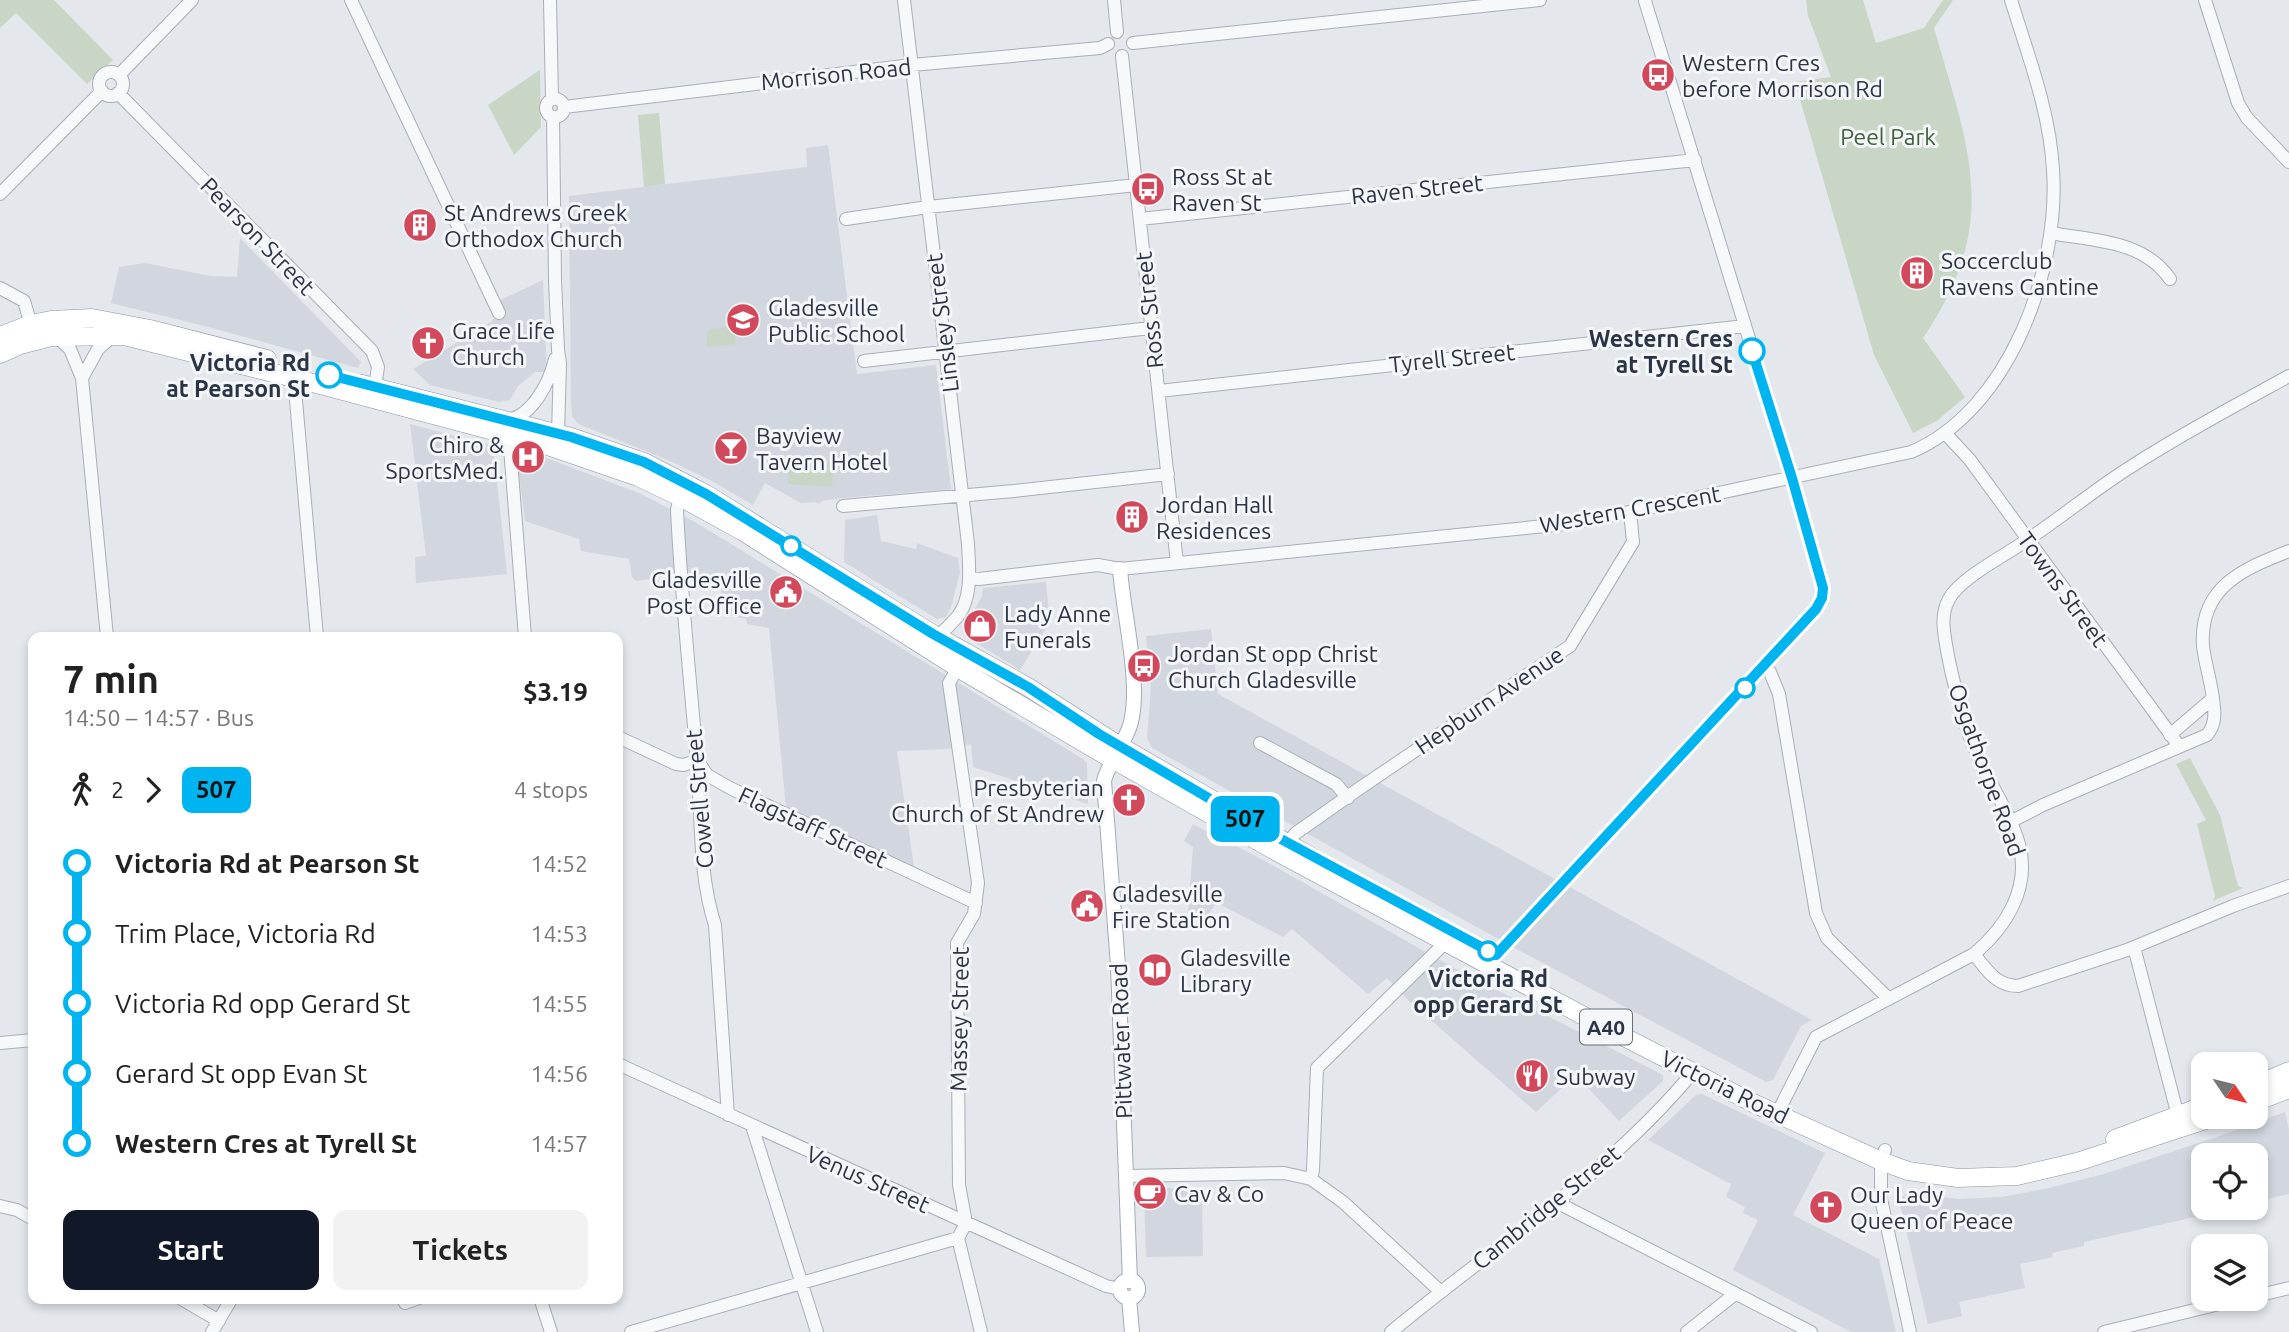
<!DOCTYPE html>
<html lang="en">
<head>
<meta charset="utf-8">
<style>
	:root { --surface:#fff; --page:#f2f2f2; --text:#222; --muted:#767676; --accent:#111827 }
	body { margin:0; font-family:Ubuntu,sans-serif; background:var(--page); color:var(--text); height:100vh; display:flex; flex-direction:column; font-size:26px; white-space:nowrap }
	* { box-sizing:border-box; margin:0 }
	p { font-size:23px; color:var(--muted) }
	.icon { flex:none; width:38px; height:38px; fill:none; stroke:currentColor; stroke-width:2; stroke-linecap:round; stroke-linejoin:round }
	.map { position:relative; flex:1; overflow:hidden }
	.panel { position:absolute; left:28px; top:632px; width:595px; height:672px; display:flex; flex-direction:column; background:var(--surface); border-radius:14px; box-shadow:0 4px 10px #0003 }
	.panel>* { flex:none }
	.badge { padding:0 14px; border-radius:10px; font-size:24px; line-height:46px }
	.needle { width:46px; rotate:125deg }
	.fabs { position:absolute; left:2191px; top:1052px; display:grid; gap:14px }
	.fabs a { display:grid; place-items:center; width:77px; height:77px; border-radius:14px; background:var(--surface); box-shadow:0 4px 10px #0003; font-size:35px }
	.map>.badge { position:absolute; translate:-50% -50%; box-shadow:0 0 0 4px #fff }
	.legs { display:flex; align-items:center; gap:10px; height:77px; padding:0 35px; font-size:23px }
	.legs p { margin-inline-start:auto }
	.headline { display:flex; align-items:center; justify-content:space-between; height:119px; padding:0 35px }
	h1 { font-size:38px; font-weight:700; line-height:52px }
	.action { display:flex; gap:14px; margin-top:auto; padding:14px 35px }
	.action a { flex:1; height:80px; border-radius:14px; background:var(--accent); color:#fff; font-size:28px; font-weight:700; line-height:80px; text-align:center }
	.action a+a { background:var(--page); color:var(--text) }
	ul { padding:0 35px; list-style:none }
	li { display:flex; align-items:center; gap:24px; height:70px; font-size:26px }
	li i { display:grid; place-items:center; width:10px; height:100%; margin:0 9px; background:currentColor }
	li i::after { content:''; width:18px; height:18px; margin:-9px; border:5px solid; border-radius:50%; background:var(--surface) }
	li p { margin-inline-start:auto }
	li:first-child i { background:linear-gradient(#0000 50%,currentColor 0) }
	li:last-child i { background:linear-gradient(currentColor 50%,#0000 0) }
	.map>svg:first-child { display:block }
	.built { fill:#d2d6de }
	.green { fill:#c9d6c5 }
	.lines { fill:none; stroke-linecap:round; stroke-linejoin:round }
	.minor-casing { stroke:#a9aeb7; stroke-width:14 }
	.major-casing { stroke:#a3abb8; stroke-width:16 }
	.highway-casing { stroke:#8b94a3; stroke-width:19 }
	.minor { stroke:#f7f8fa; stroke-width:12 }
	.major { stroke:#fff; stroke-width:14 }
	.highway { stroke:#fff; stroke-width:18 }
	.line-1-casing { stroke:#fff; stroke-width:16 }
	.line-1 { stroke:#00b5ef; stroke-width:10 }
	.stop-1-dot { fill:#fff; stroke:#00b5ef; stroke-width:3.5 }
	.labels { text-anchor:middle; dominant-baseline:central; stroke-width:6; stroke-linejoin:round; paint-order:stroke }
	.shield { fill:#f4f6f9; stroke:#676e7b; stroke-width:2 }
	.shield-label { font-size:21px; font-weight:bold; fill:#2b3445 }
	.poi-label { font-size:23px; fill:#2b3445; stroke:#f4f6f9; text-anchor:start }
	.street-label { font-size:23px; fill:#2b3445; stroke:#f4f6f9 }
	.park-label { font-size:23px; fill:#3f6138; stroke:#f4f6f9 }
	.stop-label { font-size:23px; font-weight:bold; fill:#2b3445; stroke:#f4f6f9; text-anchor:end }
</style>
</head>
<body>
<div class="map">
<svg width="2289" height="1332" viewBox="0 0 2289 1332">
	<rect width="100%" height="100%" fill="#e4e7ec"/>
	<path class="built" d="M 828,145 L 857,374 L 936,365 L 951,489 L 842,498 L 821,501 L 819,504 L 815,502 L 801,503 L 765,483 L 753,505 L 710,480 L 668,460 L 578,424 L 572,416 L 571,402 L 569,196 L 807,167 L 806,148 Z
		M 240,238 L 361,362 L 358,368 L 208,327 L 111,303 L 119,267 L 145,263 L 210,276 L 237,277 Z
		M 543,280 L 547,372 L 535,372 L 518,386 L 510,400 L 499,402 L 430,385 L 413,369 L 491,322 L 499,313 L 494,303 Z
		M 410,424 L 493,446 L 507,574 L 416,583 L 415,557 L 426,556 Z
		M 516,451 L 549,459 L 639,493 L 695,522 L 1083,759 L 1087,763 L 1088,804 L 973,767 L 971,744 L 948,749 L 897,751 L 914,867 L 786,808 L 769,628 L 747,624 L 746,619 L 723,614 L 720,582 L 699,583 L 663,577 L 636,581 L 632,577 L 629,559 L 581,551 L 579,539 L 525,521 Z
		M 877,515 L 881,541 L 916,549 L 917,543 L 958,558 L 960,573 L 951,607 L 946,617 L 937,619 L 844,562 L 845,520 Z
		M 1046,582 L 1050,622 L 1020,670 L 965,636 L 964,628 L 982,596 L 983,588 Z
		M 1211,629 L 1218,694 L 1812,1020 L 1801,1026 L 1773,1080 L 1766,1082 L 1522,952 L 1152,748 L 1147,738 L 1151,687 L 1146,636 Z
		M 1193,824 L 1265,861 L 1454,968 L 1663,1075 L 1663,1081 L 1619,1121 L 1576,1075 L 1536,1112 L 1410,1002 L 1387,978 L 1368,994 L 1292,929 L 1283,937 L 1217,903 L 1205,918 L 1188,913 L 1193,847 L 1184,841 Z
		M 1702,1094 L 1825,1153 L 1793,1215 L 1879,1259 L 1896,1332 L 1851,1332 L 1733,1270 L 1758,1220 L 1743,1213 L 1745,1207 L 1726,1197 L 1731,1184 L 1648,1140 L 1696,1095 Z
		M 2285,1112 L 2289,1130 L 2289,1194 L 2256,1202 L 2256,1155 L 2203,1155 L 2203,1208 L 2235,1208 L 2084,1242 L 2084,1246 L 2052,1253 L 2053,1257 L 2020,1264 L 2025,1288 L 1959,1302 L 1962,1316 L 1928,1324 L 1900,1204 L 1902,1197 L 1909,1192 L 1958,1199 L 2001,1197 L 2045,1189 L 2104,1174 L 2217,1137 Z
		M 1148,1188 L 1202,1188 L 1203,1256 L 1146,1257 L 1144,1193 Z"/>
	<path class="green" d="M 0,0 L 54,0 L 113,60 L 87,84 L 16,13 L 0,28 Z
		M 1806,0 L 1863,0 L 1876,43 L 1924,28 L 1943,0 L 1953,0 L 1934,28 C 1969,150 2002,222 1923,338 L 1965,397 L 1938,420 L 1913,433 L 1874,355 L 1795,82 L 1831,77 L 1808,16 Z
		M 540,70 L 541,127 L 514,155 L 488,105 Z
		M 659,113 L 665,184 L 644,187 L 638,115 Z
		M 729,327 L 735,332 L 736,344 L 707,347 L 707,333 L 711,329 Z
		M 790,461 L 834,464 L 832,487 L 788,484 Z
		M 2190,758 L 2220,815 L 2238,886 L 2243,888 L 2213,901 L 2215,896 L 2197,824 L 2206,820 L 2176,764 Z"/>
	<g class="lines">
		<g class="minor-casing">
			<path id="minor" d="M 351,0 L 499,313
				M 550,0 L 552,99
				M 904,0 L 968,544 C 969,566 973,596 958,616 C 952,623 945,630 938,636
				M 1114,0 L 1117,32
				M 2205,0 L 2238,103 L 2247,118 L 2289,162
				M 1133,43 L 1540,0
				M 1122,56 L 1177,563
				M99 84a12 12 0 1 1 24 0a12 12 0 1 1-24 0Z
				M 119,75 L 192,0
				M 118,93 L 372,351 L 378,367 L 375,387
				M546 108a9 9 0 1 1 18 0a9 9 0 1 1-18 0Z
				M 564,107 L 912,65 L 1100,48 L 1108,44
				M 0,194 L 102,91
				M 846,219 L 928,207 L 1136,185
				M 1140,219 L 1695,160
				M 2051,233 C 2095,241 2143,240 2170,279
				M 0,288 L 24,301 L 33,331
				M 57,337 L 70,349 L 82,378 L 107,637
				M 864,361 L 1150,328
				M 82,378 L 98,349 L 113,336
				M 294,378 L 317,637
				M 1159,391 L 1745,326
				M 506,420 C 532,418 550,381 555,359
				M 1946,434 L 1970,460 L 2179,746
				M 509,435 L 525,637
				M 553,440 L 558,433 L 560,363 L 558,350 L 555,280 L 553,117
				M 681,492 L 677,510 C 681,594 690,677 697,761 C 702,815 698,873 715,925 L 728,1115
				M 843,506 L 1014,491 L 1168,474
				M 970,578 L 979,579 L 1098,565 L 1120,569 L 1565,524 L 1630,512 L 1911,452 C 2009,411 2060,269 2053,170 C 2050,112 2028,55 2011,0
				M 1765,666 L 1770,672 L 1779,694 L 1816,913 L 1827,938 L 1889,999
				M 958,668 L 949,683 L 978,883 L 974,914 L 957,943 L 959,1185 L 966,1223 L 958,1238 L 981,1332
				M 2170,735 L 2213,698
				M 618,737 L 676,764 L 684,765 L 697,760
				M 1260,743 L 1336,784 L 1348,798
				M 698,761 L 707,775 L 732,789 L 976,903
				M 2010,822 L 2043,805 L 2207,735 C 2216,724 2215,713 2213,699 C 2211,681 2205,664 2203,646 C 2199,587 2243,569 2289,551
				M 1287,843 L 1296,833 L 1360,788 L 1570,646 L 1633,542 L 1630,512
				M 2134,947 L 2178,1116
				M 1974,954 C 1987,970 1996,986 2018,986 L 2127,950 L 2233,906 L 2289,886
				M 1496,955 L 1816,609 L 1822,598 L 1823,588 L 1792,478 L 1645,1
				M 0,1043 L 33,1040
				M 618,1064 L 1106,1286 L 1120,1289
				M 1782,1104 L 1816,1037 L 1974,954 C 2006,927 2031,888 2019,844 C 2010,813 1991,786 1978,757 C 1964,725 1955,690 1948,656 C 1945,637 1939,617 1949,599 C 1959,579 2004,556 2024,542 C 2061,518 2095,489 2132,466 C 2183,433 2236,405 2289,376
				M 752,1126 L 817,1332
				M 1885,1150 L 1881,1161 L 1881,1199 L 1910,1332
				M 1126,1176 L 1284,1173 L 1311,1179 L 1343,1202 L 1440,1291
				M 1311,1179 L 1313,1170 L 1317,1068 L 1447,941
				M 1558,1203 L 1811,1332
				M 0,1206 L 17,1210 L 33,1219
				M 2256,1296 L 2289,1288
				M 180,1298 L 219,1321
				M 540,1298 L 551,1332
				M 405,1303 L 419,1298
				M 212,1332 L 232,1298
				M 631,1332 L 958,1238
				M 1391,1332 C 1493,1247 1608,1175 1693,1072
				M 1687,1332 L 1735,1294
				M 2104,1332 L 2244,1298"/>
		</g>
		<g class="major-casing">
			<path id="major" d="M 1120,569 C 1123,613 1141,680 1131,722 C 1126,743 1109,760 1104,781 L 1118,966 L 1130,1281
				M1120 1289a9 9 0 1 1 18 0a9 9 0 1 1-18 0Z
				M 1129,1298 L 1132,1332"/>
		</g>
		<g class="highway-casing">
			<path id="highway" d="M 0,336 L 31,324 L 51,320 L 92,318 L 150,329 L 267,359
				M 0,354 L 20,345 L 51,337 L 124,336 L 294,378 L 542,444 L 638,477 L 680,497 L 742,531 L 958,668 L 1096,750 L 1277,852 L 1595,1022 L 1753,1103 L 1881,1161 L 1908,1171 L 1958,1178 L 2017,1176 L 2077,1162 L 2218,1116
				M 362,384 L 571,437 L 644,462 L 706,494 L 933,634 L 1028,687 L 1120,746 L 1313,858
				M 2256,1085 L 2289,1071
				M 2256,1102 L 2289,1089
				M 2115,1139 L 2203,1106"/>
		</g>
		<use href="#minor" class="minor"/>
		<use href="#major" class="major"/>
		<use href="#highway" class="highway"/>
	</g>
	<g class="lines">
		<g class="line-1-casing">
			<path id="line-1" d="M 329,375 L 571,437 L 644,462 L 706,494 L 933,634 L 1028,687 L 1099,734 L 1253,824 L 1496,955 L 1816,609 L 1822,598 L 1823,588 L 1792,478 L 1752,351"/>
		</g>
		<use href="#line-1" class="line-1"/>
	</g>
	<defs>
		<g id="bus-disc" transform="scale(1.75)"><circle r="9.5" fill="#d1495b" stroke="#f4f6f9"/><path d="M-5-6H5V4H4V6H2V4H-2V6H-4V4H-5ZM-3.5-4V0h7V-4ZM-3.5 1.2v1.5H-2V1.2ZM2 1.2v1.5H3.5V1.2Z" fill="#fff"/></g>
		<g id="building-disc" transform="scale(1.75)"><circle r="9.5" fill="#d1495b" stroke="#f4f6f9"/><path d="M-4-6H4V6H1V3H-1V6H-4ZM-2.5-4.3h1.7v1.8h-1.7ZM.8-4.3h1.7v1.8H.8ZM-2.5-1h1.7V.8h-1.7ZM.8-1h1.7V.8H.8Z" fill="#fff"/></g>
		<g id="school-disc" transform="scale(1.75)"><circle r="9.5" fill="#d1495b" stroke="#f4f6f9"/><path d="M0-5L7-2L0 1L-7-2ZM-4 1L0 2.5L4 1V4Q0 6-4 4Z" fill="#fff"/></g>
		<g id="church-disc" transform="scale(1.75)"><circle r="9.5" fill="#d1495b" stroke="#f4f6f9"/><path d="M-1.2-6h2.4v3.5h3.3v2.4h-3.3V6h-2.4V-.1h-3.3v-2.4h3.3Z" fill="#fff"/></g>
		<g id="bar-disc" transform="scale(1.75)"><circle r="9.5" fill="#d1495b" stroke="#f4f6f9"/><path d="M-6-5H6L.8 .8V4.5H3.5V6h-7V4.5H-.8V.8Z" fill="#fff"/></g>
		<g id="hospital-disc" transform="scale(1.75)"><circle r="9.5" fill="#d1495b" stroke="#f4f6f9"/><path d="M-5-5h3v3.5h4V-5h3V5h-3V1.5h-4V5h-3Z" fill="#fff"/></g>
		<g id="civic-disc" transform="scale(1.75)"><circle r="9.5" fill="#d1495b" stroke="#f4f6f9"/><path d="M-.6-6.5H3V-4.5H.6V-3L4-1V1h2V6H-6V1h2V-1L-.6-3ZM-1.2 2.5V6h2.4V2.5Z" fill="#fff"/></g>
		<g id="shop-disc" transform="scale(1.75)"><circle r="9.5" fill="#d1495b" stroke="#f4f6f9"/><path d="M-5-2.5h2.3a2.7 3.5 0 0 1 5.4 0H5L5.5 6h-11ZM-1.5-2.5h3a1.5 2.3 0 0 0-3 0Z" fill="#fff"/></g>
		<g id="library-disc" transform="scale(1.75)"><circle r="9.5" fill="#d1495b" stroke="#f4f6f9"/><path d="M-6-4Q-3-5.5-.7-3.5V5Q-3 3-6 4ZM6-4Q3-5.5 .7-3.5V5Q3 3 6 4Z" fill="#fff"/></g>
		<g id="restaurant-disc" transform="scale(1.75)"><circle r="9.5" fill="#d1495b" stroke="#f4f6f9"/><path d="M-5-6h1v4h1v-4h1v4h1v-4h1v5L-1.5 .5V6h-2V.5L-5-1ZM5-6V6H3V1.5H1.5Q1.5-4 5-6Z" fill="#fff"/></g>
		<g id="cafe-disc" transform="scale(1.75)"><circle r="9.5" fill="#d1495b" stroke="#f4f6f9"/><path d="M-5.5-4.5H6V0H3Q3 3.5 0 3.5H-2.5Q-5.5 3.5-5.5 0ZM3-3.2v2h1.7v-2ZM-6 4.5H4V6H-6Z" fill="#fff"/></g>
	</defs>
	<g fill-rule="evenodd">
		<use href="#bus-disc" x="1658" y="75"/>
		<use href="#bus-disc" x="1148" y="189"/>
		<use href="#building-disc" x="420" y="225"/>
		<use href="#building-disc" x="1917" y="273"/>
		<use href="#school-disc" x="743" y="320"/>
		<use href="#church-disc" x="428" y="343"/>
		<use href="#bar-disc" x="731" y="448"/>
		<use href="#hospital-disc" x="528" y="457"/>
		<use href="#building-disc" x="1132" y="517"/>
		<use href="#civic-disc" x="786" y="592"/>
		<use href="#shop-disc" x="980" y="626"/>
		<use href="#bus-disc" x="1144" y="666"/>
		<use href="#church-disc" x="1129" y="800"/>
		<use href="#civic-disc" x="1087" y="906"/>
		<use href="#library-disc" x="1155" y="970"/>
		<use href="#restaurant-disc" x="1532" y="1076"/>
		<use href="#cafe-disc" x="1150" y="1193"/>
		<use href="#church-disc" x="1826" y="1207"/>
	</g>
	<g class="stop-1-dot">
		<circle cx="1752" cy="351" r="12"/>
		<circle cx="329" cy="375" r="12"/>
		<circle cx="791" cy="546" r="9"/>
		<circle cx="1745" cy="688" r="9"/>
		<circle cx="1488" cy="951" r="9"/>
	</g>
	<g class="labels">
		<rect class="shield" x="1580" y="1009.5" width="52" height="35" rx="5"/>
		<g class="shield-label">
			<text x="1606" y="1027">A40</text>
		</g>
		<g class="poi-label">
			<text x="1682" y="62">Western Cres<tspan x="1682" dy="26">before Morrison Rd</tspan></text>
			<text x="1172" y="176">Ross St at<tspan x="1172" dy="26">Raven St</tspan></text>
			<text x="444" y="212">St Andrews Greek<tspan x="444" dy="26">Orthodox Church</tspan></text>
			<text x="1941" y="260">Soccerclub<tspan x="1941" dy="26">Ravens Cantine</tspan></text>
			<text x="768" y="307">Gladesville<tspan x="768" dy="26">Public School</tspan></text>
			<text x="452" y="330">Grace Life<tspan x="452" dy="26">Church</tspan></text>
			<text x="756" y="435">Bayview<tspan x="756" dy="26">Tavern Hotel</tspan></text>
			<text x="504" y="444" text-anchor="end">Chiro &amp;<tspan x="504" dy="26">SportsMed.</tspan></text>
			<text x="1156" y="504">Jordan Hall<tspan x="1156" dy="26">Residences</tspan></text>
			<text x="762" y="579" text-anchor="end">Gladesville<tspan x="762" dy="26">Post Office</tspan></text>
			<text x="1004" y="613">Lady Anne<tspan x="1004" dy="26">Funerals</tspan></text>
			<text x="1168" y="653">Jordan St opp Christ<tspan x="1168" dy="26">Church Gladesville</tspan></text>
			<text x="1104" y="787" text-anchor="end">Presbyterian<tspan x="1104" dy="26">Church of St Andrew</tspan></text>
			<text x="1112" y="893">Gladesville<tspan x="1112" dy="26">Fire Station</tspan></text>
			<text x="1180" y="957">Gladesville<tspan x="1180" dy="26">Library</tspan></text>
			<text x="1556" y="1076">Subway</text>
			<text x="1174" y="1193">Cav &amp; Co</text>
			<text x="1850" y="1194">Our Lady<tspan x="1850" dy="26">Queen of Peace</tspan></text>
		</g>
		<g class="street-label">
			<text transform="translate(836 74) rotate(-6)">Morrison Road</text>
			<text transform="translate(1417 189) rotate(-6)">Raven Street</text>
			<text transform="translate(258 236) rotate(46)">Pearson Street</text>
			<text transform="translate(1149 310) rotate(-96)">Ross Street</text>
			<text transform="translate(942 323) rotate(-97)">Linsley Street</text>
			<text transform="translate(1452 358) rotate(-6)">Tyrell Street</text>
			<text transform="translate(1630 509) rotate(-10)">Western Crescent</text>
			<text transform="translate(2063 589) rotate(54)">Towns Street</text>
			<text transform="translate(1489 700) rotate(-34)">Hepburn Avenue</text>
			<text transform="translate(1987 770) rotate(70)">Osgathorpe Road</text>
			<text transform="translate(699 799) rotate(-95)">Cowell Street</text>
			<text transform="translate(813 827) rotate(25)">Flagstaff Street</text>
			<text transform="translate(959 1019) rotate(-89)">Massey Street</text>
			<text transform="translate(1121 1041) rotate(-92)">Pittwater Road</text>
			<text transform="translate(1725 1087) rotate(26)">Victoria Road</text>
			<text transform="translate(868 1179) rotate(24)">Venus Street</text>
			<text transform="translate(1546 1207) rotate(-39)">Cambridge Street</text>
		</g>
		<g class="park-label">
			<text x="1888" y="136">Peel Park</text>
		</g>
		<g class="stop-label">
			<text x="1733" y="338">Western Cres<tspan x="1733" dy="26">at Tyrell St</tspan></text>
			<text x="310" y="362">Victoria Rd<tspan x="310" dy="26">at Pearson St</tspan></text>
			<text x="1488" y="978" text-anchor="middle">Victoria Rd<tspan x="1488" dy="26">opp Gerard St</tspan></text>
		</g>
	</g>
</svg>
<div class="fabs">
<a><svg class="needle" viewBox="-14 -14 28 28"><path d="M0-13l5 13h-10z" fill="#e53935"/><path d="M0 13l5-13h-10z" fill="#767676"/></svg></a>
<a><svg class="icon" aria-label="locate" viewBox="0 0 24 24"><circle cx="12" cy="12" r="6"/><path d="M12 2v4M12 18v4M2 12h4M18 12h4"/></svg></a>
<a><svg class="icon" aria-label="layers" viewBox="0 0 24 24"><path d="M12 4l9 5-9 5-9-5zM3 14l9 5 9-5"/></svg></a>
</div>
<b class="badge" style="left:1245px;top:819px;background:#00b5ef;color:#111">507</b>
<section class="panel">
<div class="headline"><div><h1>7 min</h1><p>14:50 – 14:57 · Bus</p></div><b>$3.19</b></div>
<div class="legs"><svg class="icon" aria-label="walk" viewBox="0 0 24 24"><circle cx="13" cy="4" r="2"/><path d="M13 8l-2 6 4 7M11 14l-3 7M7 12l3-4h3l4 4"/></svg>2<svg class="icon" aria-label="forward" viewBox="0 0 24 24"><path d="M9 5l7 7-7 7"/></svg><b class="badge" style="background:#00b5ef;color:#111">507</b><p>4 stops</p></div>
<ul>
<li><i style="color:#00b5ef"></i><b>Victoria Rd at Pearson St</b><p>14:52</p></li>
<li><i style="color:#00b5ef"></i><span>Trim Place, Victoria Rd</span><p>14:53</p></li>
<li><i style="color:#00b5ef"></i><span>Victoria Rd opp Gerard St</span><p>14:55</p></li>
<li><i style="color:#00b5ef"></i><span>Gerard St opp Evan St</span><p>14:56</p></li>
<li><i style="color:#00b5ef"></i><b>Western Cres at Tyrell St</b><p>14:57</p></li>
</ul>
<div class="action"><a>Start</a><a>Tickets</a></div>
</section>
</div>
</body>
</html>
